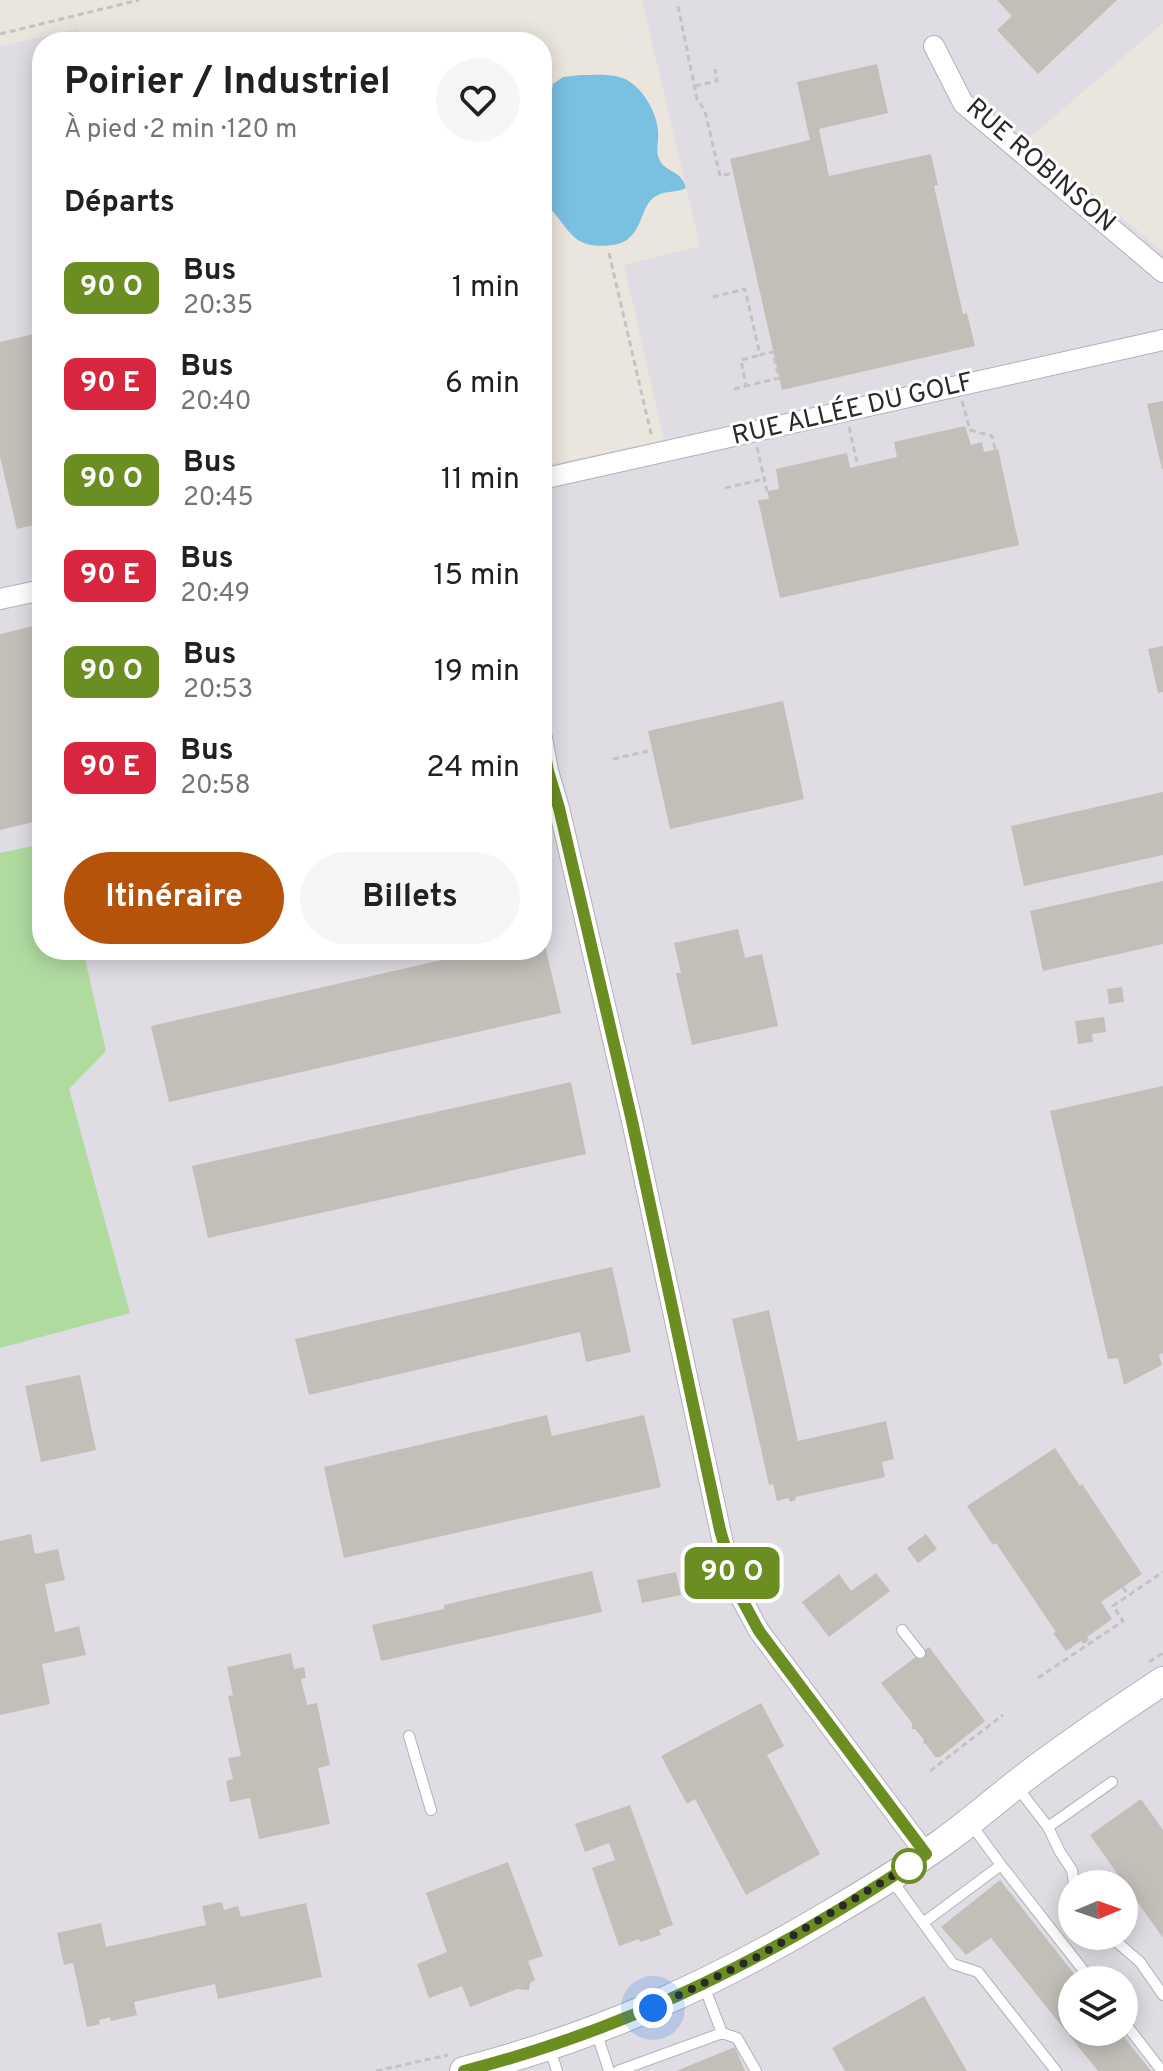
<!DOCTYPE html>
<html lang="fr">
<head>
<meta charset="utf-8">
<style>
	:root { --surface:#fff; --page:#f6f6f6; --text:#202124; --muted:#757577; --accent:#b45309 }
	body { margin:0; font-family:Overpass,sans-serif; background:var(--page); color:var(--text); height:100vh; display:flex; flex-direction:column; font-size:30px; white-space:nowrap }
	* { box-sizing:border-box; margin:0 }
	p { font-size:26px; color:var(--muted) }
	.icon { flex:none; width:44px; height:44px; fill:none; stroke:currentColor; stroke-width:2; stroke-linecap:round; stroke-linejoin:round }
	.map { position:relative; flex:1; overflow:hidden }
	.side { position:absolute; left:32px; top:32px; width:520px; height:928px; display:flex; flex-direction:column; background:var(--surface); border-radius:32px; box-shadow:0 4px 20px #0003 }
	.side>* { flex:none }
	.badge { padding:0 16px; border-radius:12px; font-size:28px; line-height:52px }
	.needle { width:52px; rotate:88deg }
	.fabs { position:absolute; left:1058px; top:1870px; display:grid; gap:16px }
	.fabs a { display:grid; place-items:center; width:80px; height:80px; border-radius:50%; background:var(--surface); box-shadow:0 4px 20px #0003; font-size:40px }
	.you { position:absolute; width:40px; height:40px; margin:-20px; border:6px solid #fff; border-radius:50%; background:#1a73e8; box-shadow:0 0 0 12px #1a73e833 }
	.map>.badge { position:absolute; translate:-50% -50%; box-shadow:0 0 0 4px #fff }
	h2 { padding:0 32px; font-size:30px; line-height:72px }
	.round { display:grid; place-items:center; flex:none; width:84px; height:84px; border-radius:42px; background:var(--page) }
	.overview { display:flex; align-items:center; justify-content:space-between; height:136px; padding:0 32px }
	h1 { font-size:38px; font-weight:700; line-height:60px }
	.button { display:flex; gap:16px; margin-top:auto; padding:16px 32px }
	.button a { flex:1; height:92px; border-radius:48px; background:var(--accent); color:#fff; font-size:32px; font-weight:700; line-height:92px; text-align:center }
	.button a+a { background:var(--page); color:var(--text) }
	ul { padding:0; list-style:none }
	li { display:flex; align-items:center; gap:24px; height:96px; padding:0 32px }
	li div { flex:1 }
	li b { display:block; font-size:30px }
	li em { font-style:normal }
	li .badge { min-width:88px; font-weight:700; text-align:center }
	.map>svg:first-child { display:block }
	.industrial { fill:#dfdce3; fill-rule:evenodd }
	.green { fill:#b0db9f }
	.water { fill:#7ac0e1 }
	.building { fill:#c2bfb9 }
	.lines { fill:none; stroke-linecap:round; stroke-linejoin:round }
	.lane-casing { stroke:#b0b2bb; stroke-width:12 }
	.street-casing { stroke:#b0b2bb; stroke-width:22 }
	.secondary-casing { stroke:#b0b2bb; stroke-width:30 }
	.path { stroke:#c3c3c3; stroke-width:3; stroke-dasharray:6 4; stroke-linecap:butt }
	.lane { stroke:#fff; stroke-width:10 }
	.street { stroke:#fff; stroke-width:20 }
	.secondary { stroke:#fff; stroke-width:28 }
	.line-casing { stroke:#fff; stroke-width:18 }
	.line { stroke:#6b8e23; stroke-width:12 }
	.walk { stroke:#292929; stroke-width:8; stroke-dasharray:0 14.4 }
	.stop-dot { fill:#fff; stroke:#6b8e23; stroke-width:4 }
	.labels { text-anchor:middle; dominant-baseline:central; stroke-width:6; stroke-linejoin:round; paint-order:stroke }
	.street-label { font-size:26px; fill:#292929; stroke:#fff }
</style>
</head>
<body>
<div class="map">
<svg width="1163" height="2071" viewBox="0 0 1163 2071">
	<rect width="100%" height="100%" fill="#eae5dd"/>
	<path class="industrial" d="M 642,0 L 1163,0 L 1163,23 L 1028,139 L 1163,252 L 1163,2071 L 0,2071 L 0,46 L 78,29 L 81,42 L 42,42 L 42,950 L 542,950 L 542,466 L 664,440 L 624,265 L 700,246 ZM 1072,1884 L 1124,1884 L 1124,1936 L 1072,1936 ZM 1072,1980 L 1124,1980 L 1124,2032 L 1072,2032 Z"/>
	<path class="green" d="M 42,844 L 42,950 L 83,950 L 106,1051 L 69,1089 L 130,1313 L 0,1348 L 0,853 Z"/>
	<path class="water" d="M 581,75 C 595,75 612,73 625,79 C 642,87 657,112 658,131 C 659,139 656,148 658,156 C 663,174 681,168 686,188 C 677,193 665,190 656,196 C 645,202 643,218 637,228 C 631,238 624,244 612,245 C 568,251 570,224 542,201 L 542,112 L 550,101 L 553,84 L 563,77 Z"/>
	<path class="building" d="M 997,0 L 1117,0 L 1038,74 L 997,30 L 1012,16 Z
		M 877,64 L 888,113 L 819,129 L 829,176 L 931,154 L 938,185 L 934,186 L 963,314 L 967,313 L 975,346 L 782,390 L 730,159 L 810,140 L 797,82 Z
		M 42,332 L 42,523 L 17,529 L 0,457 L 0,342 Z
		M 1163,401 L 1163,469 L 1162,469 L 1147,404 Z
		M 965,426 L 971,445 L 982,442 L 984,452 L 998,449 L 1019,545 L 780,598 L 758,500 L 769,499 L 767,491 L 779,489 L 776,469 L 847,453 L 850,468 L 897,457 L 894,442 Z
		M 42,624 L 42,820 L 0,830 L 0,634 Z
		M 1163,646 L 1163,692 L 1158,693 L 1148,649 Z
		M 783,701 L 804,799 L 670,829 L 648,731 Z
		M 1163,792 L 1163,855 L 1024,886 L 1011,826 Z
		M 1163,881 L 1163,944 L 1043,971 L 1030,911 Z
		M 738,929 L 745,958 L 762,954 L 778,1026 L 692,1045 L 676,973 L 681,973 L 674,943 Z
		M 542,933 L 561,1013 L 169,1102 L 151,1026 L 486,950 L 542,950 Z
		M 1122,987 L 1124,1002 L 1109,1004 L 1107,989 Z
		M 1104,1017 L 1106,1032 L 1092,1034 L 1093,1042 L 1078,1044 L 1075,1021 Z
		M 571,1082 L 586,1154 L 208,1238 L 192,1166 Z
		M 1163,1086 L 1163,1353 L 1159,1355 L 1162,1365 L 1124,1385 L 1118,1358 L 1108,1359 L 1050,1111 Z
		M 612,1267 L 631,1352 L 586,1362 L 580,1332 L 309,1395 L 295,1339 Z
		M 769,1310 L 798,1441 L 886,1421 L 894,1459 L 882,1462 L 885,1477 L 795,1497 L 796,1500 L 790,1502 L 789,1498 L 777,1501 L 773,1484 L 769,1485 L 732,1319 Z
		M 80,1375 L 96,1450 L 41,1462 L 25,1386 Z
		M 547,1415 L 552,1436 L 644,1415 L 661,1487 L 344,1558 L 324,1467 Z
		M 1055,1448 L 1080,1486 L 1082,1484 L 1142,1574 L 1101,1602 L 1112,1619 L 1087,1637 L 1089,1640 L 1084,1644 L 1081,1641 L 1066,1651 L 1053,1633 L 1056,1632 L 996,1543 L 993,1545 L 967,1506 Z
		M 31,1534 L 35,1554 L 58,1549 L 65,1580 L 45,1584 L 55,1632 L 79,1626 L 86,1655 L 42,1664 L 50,1704 L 0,1715 L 0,1541 Z
		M 926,1534 L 937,1549 L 918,1563 L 907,1548 Z
		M 592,1571 L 602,1612 L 381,1661 L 372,1625 L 444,1609 L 444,1605 Z
		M 676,1572 L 681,1595 L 642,1603 L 637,1580 Z
		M 876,1573 L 890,1591 L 829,1637 L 802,1602 L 839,1574 L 851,1591 Z
		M 929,1647 L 985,1721 L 940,1757 L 935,1757 L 926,1744 L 923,1743 L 924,1740 L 915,1729 L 912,1729 L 912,1723 L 881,1683 Z
		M 291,1653 L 294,1669 L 304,1667 L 306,1678 L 301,1679 L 307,1705 L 317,1703 L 330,1765 L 318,1768 L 330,1824 L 259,1839 L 250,1798 L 230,1802 L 226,1781 L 233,1779 L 228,1758 L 241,1756 L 228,1696 L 233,1695 L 227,1667 Z
		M 761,1703 L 784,1746 L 767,1755 L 820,1854 L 746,1895 L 695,1799 L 687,1804 L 661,1756 Z
		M 1141,1799 L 1163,1830 L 1163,1938 L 1090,1835 Z
		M 630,1805 L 673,1925 L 659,1930 L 661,1935 L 640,1942 L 639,1939 L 619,1946 L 592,1868 L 615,1860 L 609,1843 L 585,1852 L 575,1824 Z
		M 508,1862 L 543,1956 L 528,1961 L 535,1980 L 530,1983 L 529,1990 L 517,1989 L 470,2007 L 462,1986 L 429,1998 L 417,1964 L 447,1952 L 426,1893 Z
		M 1000,1880 L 1079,1980 L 1072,1980 L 1072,2032 L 1120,2032 L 1151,2071 L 1098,2071 L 991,1938 L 966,1955 L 941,1927 Z
		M 222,1902 L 224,1910 L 238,1906 L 241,1917 L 306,1903 L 322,1977 L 218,1999 L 215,1984 L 134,2002 L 137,2015 L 111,2021 L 110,2017 L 99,2020 L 100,2024 L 87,2027 L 73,1963 L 64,1965 L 57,1933 L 101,1923 L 106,1947 L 206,1925 L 202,1906 Z
		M 924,1996 L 967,2071 L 845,2071 L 832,2048 Z
		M 735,2047 L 745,2071 L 676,2071 Z"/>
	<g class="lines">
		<g class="lane-casing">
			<path id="lane" d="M 542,807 L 559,808
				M 902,1630 L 920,1653
				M 409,1736 L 431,1810
				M 1017,1787 L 1048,1827 L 1112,1782
				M 1048,1827 L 1060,1852 L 1072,1870 L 1074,1884
				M 1001,1865 L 1091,1980
				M 891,1879 L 923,1923 L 1001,1865 L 970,1823
				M 923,1923 L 953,1964 L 978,1972 L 1056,2071
				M 1110,1936 L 1140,1962 L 1163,1995
				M 1124,2022 L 1162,2071
				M 593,2032 L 600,2043 L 609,2071
				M 722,2033 L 737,2038 L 756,2071
				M 550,2049 L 557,2071
				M 618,2071 L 722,2033 L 704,1986"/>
		</g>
		<g class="street-casing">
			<path id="street" d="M 934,46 L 963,103 L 1163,272
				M 542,479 L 1163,340
				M 0,599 L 42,590
				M 542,738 L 548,771 L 559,808 L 632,1121 L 724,1548 L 738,1592 L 759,1631 L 926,1854"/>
		</g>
		<g class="secondary-casing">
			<path id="secondary" d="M 464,2071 C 598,2036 712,1985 830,1914 C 869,1891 907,1868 943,1842 C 971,1822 997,1799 1024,1778 C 1069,1744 1116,1712 1163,1681"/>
		</g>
		<path class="path" d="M 678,6 L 697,99 L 705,111 L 720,176 L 733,173
			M 0,34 L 139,0
			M 695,86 L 717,81 L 715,69
			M 609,253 L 652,438
			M 713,297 L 745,289 L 760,355 L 773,352 L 779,378 L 746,386
			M 734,389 L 746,386 L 741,360 L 760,355
			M 962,401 L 970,430 L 992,436 L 995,449
			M 849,427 L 858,467
			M 757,447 L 767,491
			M 725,488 L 764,479
			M 613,759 L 653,750
			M 1123,1587 L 1128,1595
			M 1149,1662 L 1163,1653
			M 1038,1678 L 1123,1621 L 1113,1606 L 1163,1572
			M 930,1771 L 1003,1715
			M 376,2071 L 448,2055"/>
		<use href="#lane" class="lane"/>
		<use href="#street" class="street"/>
		<use href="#secondary" class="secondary"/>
	</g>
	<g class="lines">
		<g class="line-casing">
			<path id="line" d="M 464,2071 C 633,2028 782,1952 926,1854 L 759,1631 L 738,1592 L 720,1530 L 632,1121 L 559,808 L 548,771 L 542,738"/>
		</g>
		<use href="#line" class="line"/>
		<path class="walk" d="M 653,2008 L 759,1956 L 909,1866"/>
	</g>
	<circle class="stop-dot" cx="909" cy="1866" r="16"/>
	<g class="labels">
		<g class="street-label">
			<text transform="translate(1040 166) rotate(41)">RUE ROBINSON</text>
			<text transform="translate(853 410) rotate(-13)">RUE ALLÉE DU GOLF</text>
		</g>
	</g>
</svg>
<div class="fabs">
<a><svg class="needle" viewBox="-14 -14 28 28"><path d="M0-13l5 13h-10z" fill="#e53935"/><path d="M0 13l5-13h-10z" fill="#757577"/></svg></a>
<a><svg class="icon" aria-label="layers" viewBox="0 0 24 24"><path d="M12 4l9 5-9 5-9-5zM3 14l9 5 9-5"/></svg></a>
</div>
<div class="you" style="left:653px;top:2008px"></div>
<b class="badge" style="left:732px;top:1573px;background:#6b8e23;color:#fff">90 O</b>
<section class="side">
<div class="overview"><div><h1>Poirier / Industriel</h1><p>À pied · 2 min · 120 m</p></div><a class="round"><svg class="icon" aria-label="heart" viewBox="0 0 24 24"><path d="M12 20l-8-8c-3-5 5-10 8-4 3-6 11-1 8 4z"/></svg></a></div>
<h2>Départs</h2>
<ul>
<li><span class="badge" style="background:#6b8e23;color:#fff">90 O</span><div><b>Bus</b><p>20:35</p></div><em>1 min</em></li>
<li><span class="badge" style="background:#d7263d;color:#fff">90 E</span><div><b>Bus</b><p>20:40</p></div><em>6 min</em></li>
<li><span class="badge" style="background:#6b8e23;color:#fff">90 O</span><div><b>Bus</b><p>20:45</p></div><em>11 min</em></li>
<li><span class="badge" style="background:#d7263d;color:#fff">90 E</span><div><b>Bus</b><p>20:49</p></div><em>15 min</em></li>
<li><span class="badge" style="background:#6b8e23;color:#fff">90 O</span><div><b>Bus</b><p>20:53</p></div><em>19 min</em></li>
<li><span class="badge" style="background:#d7263d;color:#fff">90 E</span><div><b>Bus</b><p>20:58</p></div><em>24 min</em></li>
</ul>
<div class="button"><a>Itinéraire</a><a>Billets</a></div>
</section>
</div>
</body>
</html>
